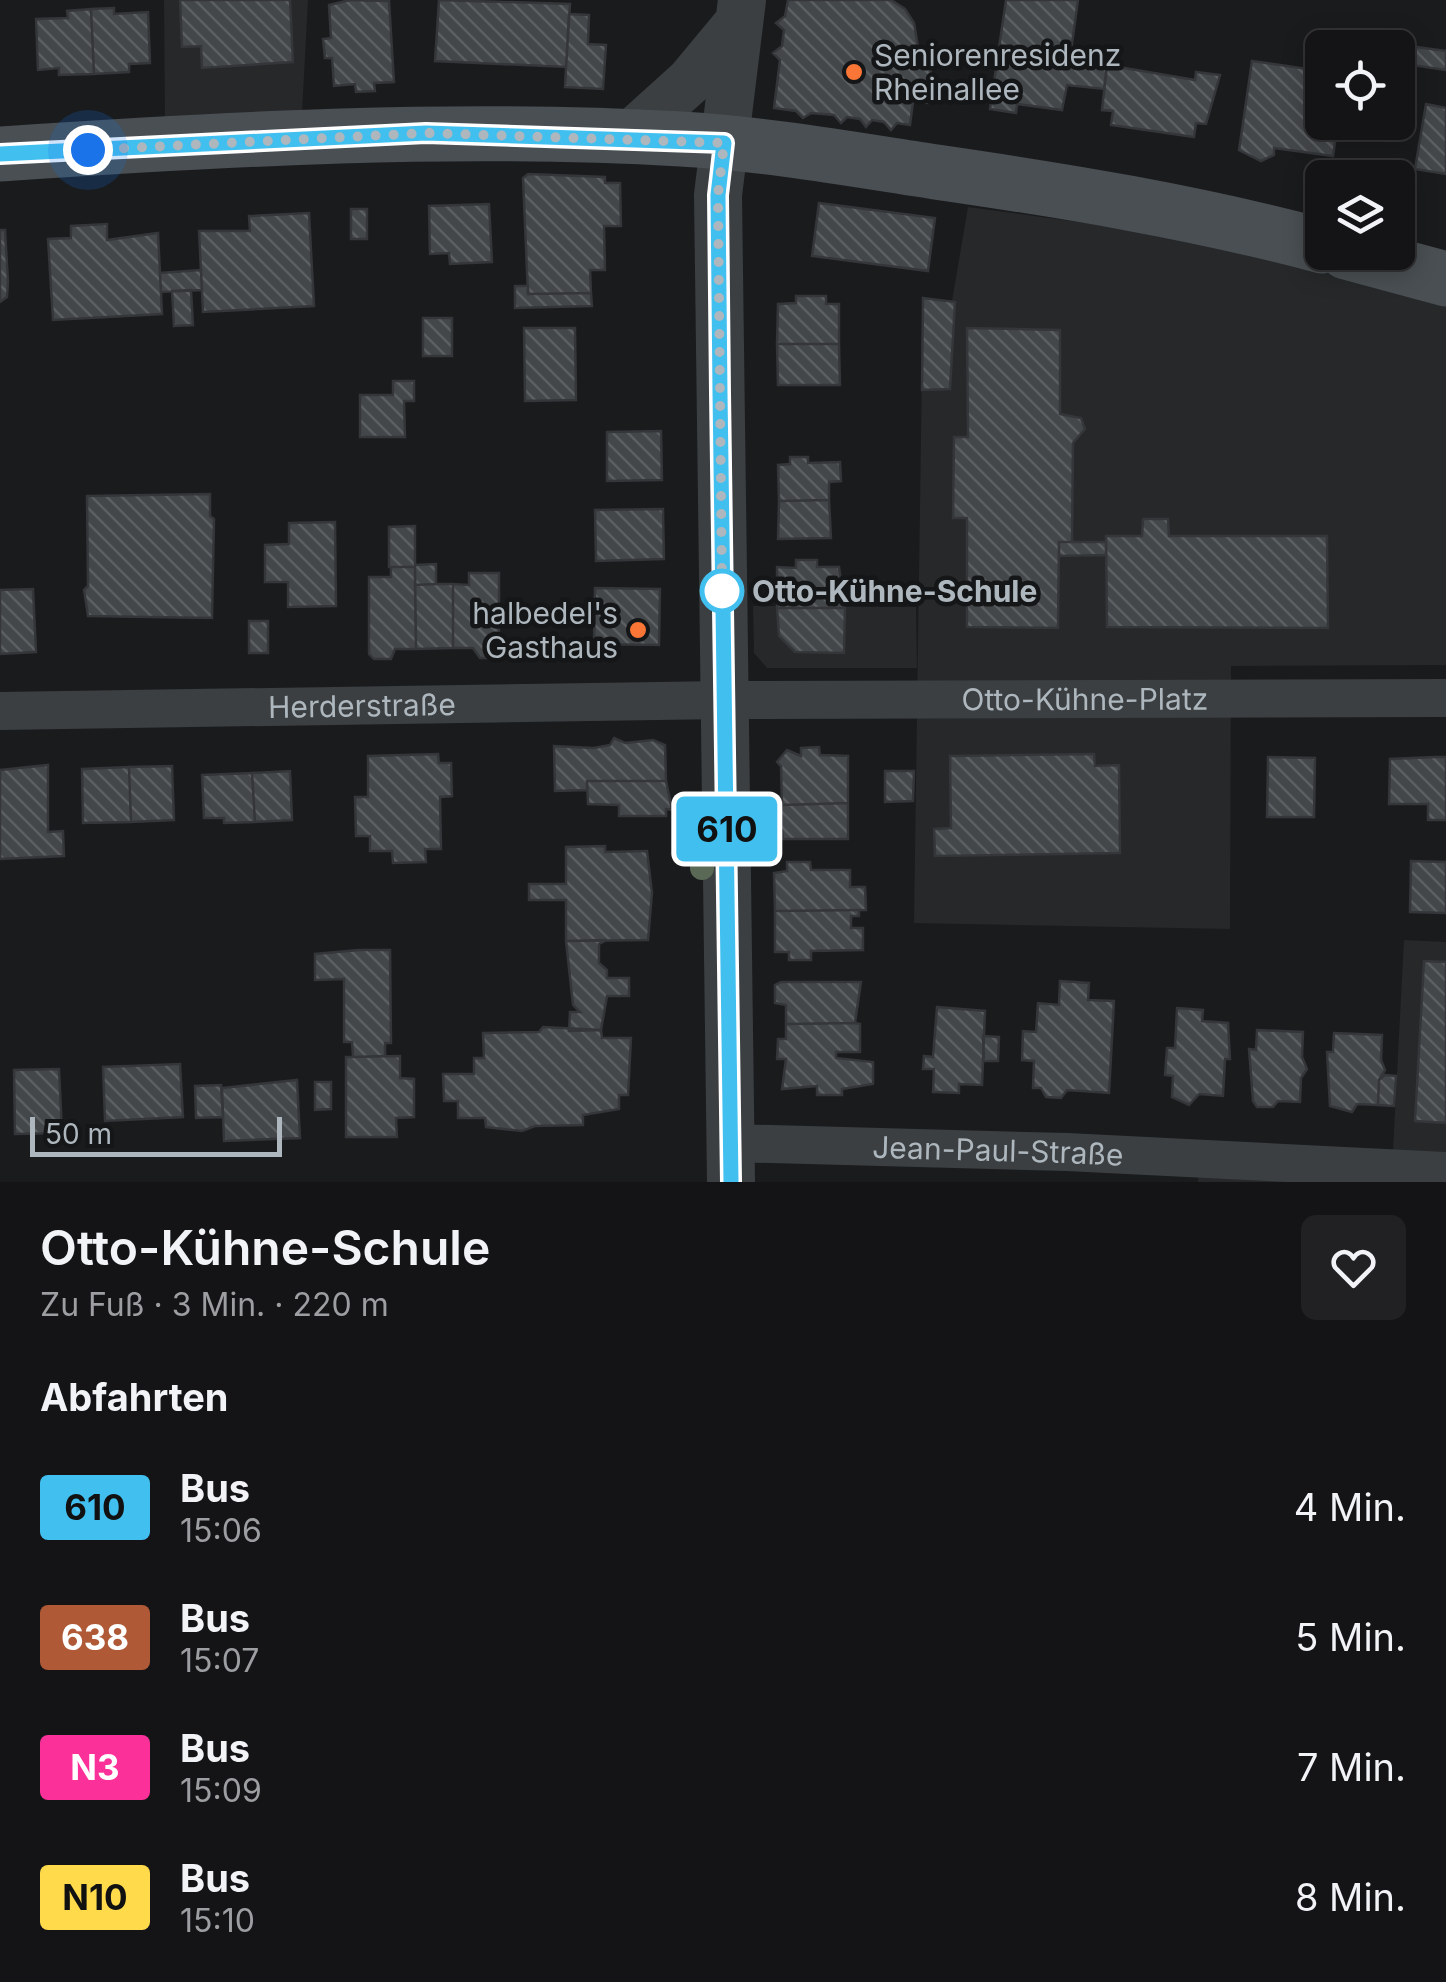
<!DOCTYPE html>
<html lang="de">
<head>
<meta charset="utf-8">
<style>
	:root { --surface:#141416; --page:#212123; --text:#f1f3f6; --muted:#9d9ea1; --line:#333335 }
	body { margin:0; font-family:Inter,sans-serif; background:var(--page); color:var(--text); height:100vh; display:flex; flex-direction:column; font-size:38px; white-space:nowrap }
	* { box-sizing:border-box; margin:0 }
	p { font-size:32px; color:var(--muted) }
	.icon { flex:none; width:55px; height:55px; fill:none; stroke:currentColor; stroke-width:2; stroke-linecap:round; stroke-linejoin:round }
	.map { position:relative; height:1182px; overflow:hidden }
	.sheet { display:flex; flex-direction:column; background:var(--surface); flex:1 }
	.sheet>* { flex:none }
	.badge { padding:0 20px; border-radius:8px; font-size:35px; line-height:65px }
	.buttons { position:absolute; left:1305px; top:30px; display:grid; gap:20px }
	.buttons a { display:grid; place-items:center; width:110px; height:110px; border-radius:15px; background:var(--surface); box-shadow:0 5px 25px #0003,0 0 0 2px var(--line); font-size:50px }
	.scale { position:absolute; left:30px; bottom:25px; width:252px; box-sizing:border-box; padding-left:10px; border:5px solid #adb7bd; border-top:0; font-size:28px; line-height:35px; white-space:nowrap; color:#adb7bd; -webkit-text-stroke:8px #151618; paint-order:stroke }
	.you { position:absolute; width:50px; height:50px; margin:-25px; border:8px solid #fff; border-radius:50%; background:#1a73e8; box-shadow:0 0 0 15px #1a73e833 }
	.map>.badge { position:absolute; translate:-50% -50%; box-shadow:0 0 0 5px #fff }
	h2 { padding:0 40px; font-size:38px; line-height:90px }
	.round { display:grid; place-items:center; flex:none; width:105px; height:105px; border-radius:15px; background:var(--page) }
	.headline { display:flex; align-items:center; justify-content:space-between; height:170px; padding:0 40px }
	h1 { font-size:48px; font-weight:600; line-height:75px }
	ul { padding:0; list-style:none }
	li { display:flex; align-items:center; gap:30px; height:130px; padding:0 40px }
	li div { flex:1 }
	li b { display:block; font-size:38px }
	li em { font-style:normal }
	li .badge { min-width:110px; font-weight:700; text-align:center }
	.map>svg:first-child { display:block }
	.built { fill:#26282a }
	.building { fill:url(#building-back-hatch); stroke:#343639; stroke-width:2.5 }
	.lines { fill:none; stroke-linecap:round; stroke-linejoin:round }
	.minor { stroke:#3b3f42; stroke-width:38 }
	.tertiary { stroke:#3b3f42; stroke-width:48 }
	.secondary { stroke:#494f52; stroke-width:55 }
	.tree { fill:#596955 }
	.line-casing { stroke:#fff; stroke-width:22 }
	.line { stroke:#41bfef; stroke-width:15 }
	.walk { stroke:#adb7bd; stroke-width:10; stroke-dasharray:0 18 }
	.poi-dot { fill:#f97636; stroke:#151618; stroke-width:4 }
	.stop-dot { fill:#fff; stroke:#41bfef; stroke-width:5 }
	.labels { text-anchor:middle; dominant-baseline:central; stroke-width:9; stroke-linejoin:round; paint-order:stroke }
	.poi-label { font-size:30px; fill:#adb7bd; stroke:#151618; text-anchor:start }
	.stop-label { font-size:30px; font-weight:bold; fill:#adb7bd; stroke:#151618; text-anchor:start }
	.street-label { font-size:30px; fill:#adb7bd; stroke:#151618 }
</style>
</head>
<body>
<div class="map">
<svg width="1446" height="1182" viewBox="0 0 1446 1182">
	<defs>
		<pattern id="building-back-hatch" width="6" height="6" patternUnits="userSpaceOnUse" patternTransform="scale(2.5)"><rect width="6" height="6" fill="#44474a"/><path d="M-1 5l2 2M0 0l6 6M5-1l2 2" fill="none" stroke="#5c5f62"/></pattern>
	</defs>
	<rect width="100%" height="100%" fill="#1a1b1d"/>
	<path class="built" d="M 164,0 L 308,0 L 302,113 L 165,119 Z
		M 968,207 L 1188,237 L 1446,304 L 1446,665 L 1231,666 L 1230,929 L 914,923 L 923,298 L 952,301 Z
		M 753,606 L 916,607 L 917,668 L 767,668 L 754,653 Z
		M 1404,940 L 1446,942 L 1446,1182 L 1198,1182 L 1200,1158 L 1392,1169 Z"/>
	<path class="building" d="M 180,0 L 290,0 L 293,62 L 202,68 L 201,46 L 182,47 Z
		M 350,0 L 389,1 L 394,82 L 374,83 L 375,91 L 356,92 L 355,84 L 334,86 L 332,58 L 325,58 L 323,39 L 331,38 L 329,5 Z
		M 439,0 L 570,4 L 566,67 L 435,61 Z
		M 788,0 L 891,0 L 905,9 L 914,23 L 919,53 L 932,54 L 929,103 L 913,102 L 910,125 L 897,123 L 891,130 L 884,122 L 872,120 L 866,127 L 860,119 L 847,117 L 841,123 L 834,115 L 811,113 L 803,118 L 796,111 L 774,108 L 780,60 L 773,53 L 782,46 L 784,30 L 776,23 L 785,16 Z
		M 1006,0 L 1078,0 L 1070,58 L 1107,65 L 1104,89 L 1067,85 L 1062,110 L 1017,104 L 1016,113 L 990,109 Z
		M 114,8 L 114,14 L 148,12 L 150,63 L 129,64 L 129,72 L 94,74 L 91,9 Z
		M 91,9 L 94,74 L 59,75 L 59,68 L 38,70 L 36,19 L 68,18 L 67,11 Z
		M 569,14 L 589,15 L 588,44 L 606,45 L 603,89 L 565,87 Z
		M 1373,41 L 1446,51 L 1446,70 L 1398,63 L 1398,48 L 1372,48 Z
		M 1252,61 L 1322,71 L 1322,122 L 1338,122 L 1333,156 L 1274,148 L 1274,155 L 1261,161 L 1239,150 Z
		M 1107,65 L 1195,80 L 1196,72 L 1220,75 L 1206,124 L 1196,123 L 1194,137 L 1111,125 L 1113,111 L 1102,110 Z
		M 1426,104 L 1446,108 L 1446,174 L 1415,169 Z
		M 528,174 L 605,177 L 605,183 L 620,183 L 621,226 L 604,226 L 605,270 L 590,270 L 591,293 L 528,294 L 523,178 Z
		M 819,203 L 935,218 L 928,271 L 812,256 Z
		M 489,204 L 492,262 L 450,264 L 449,253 L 430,254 L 429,206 Z
		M 351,209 L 367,209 L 367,239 L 351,239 Z
		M 309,213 L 314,306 L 203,312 L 199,231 L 250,231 L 249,216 Z
		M 107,224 L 107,240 L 158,233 L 162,314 L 53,320 L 48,239 L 71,238 L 71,226 Z
		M 0,230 L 5,230 L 8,282 L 7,297 L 0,302 Z
		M 201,270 L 202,290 L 161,292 L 160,273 Z
		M 515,286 L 528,286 L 528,294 L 591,293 L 592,306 L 515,308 Z
		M 191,290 L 193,325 L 174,326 L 172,291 Z
		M 796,296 L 826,296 L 826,304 L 839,304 L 839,344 L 777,344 L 778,304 L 796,303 Z
		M 923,298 L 955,302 L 950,389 L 922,390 Z
		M 423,318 L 452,318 L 452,356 L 423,356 Z
		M 524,328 L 575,328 L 576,400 L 525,401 Z
		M 967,328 L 1060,330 L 1060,414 L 1081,418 L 1085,429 L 1073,443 L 1072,542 L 1059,542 L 1058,628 L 967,627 L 967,518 L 953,518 L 954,437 L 968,437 Z
		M 777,344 L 839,344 L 840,385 L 778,385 Z
		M 393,381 L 414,381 L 414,401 L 404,401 L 405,437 L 360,437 L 360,395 L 393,395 Z
		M 661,431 L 662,480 L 607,481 L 607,432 Z
		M 790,457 L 808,457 L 808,463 L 840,462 L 841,481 L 829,482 L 829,500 L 779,501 L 778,465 L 790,464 Z
		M 210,494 L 210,516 L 214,519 L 212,618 L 88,616 L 84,590 L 88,586 L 87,496 Z
		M 829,500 L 831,538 L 778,539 L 779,501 Z
		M 663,509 L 664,559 L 596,561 L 595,510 Z
		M 1143,519 L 1168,519 L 1169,536 L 1327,536 L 1328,628 L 1107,627 L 1106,536 L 1142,536 Z
		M 335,522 L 336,606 L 288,607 L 288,582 L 265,582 L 265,545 L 289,544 L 289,523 Z
		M 415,526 L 415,567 L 389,567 L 389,527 Z
		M 1059,542 L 1106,542 L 1106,555 L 1059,556 Z
		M 796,560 L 817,560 L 817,567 L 839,567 L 845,608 L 777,608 L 777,567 L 796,568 Z
		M 436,564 L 436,584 L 415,585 L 415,565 Z
		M 391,567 L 415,567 L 416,649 L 395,649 L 391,659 L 374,659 L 369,654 L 369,577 L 391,577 Z
		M 469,573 L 499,573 L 499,651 L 493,658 L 480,658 L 473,648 L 453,648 L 453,584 L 469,585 Z
		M 436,584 L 453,584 L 453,648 L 416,649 L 415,585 Z
		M 595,588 L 660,589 L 659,645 L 594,644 Z
		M 33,589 L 36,652 L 0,654 L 0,590 Z
		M 777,608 L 845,608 L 844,653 L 795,652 L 779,636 Z
		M 249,621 L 268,621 L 268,653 L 249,653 Z
		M 614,738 L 625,743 L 653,740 L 665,745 L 666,781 L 587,781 L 587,790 L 555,791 L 554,746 L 594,748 L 610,745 Z
		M 819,747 L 820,755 L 848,756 L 848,803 L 782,805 L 781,766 L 777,762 L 787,750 L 801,756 L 801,748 Z
		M 438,754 L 439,763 L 451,763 L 452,796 L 440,797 L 441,849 L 425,849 L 426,862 L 393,863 L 392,851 L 370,851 L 370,836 L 356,836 L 355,797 L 368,797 L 368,756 Z
		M 1094,754 L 1095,766 L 1119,765 L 1120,853 L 935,856 L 934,829 L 951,828 L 950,756 Z
		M 1268,757 L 1315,758 L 1314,817 L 1267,817 Z
		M 1435,757 L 1446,757 L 1446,820 L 1428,820 L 1428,804 L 1389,804 L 1390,759 Z
		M 48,765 L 48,832 L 63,831 L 64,856 L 0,859 L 0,770 Z
		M 172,766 L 174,820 L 131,822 L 129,767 Z
		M 129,767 L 131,822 L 83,823 L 82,769 Z
		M 290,771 L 292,820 L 255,822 L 252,773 Z
		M 885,771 L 914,771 L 913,801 L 885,802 Z
		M 252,773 L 255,822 L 224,823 L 224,818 L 204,818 L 202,775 Z
		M 587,781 L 666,781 L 672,810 L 666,809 L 666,816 L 619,816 L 619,805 L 588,804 Z
		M 848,803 L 848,839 L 783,839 L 782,830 L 776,826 L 782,805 Z
		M 605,846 L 605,852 L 647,851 L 652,893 L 648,940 L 566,941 L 566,900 L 529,900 L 529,884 L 566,884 L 566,847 Z
		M 1411,861 L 1446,862 L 1446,913 L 1410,912 Z
		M 787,862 L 810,862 L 811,870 L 850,870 L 850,887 L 865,887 L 866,910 L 775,911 L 774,873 L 787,871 Z
		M 859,910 L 859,916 L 851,916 L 851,928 L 863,928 L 863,950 L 811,951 L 811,960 L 789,960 L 789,952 L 775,952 L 775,911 Z
		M 607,940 L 599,944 L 599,963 L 607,970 L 607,978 L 629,978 L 629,996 L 607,996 L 601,1030 L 569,1031 L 570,1012 L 580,1012 L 573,1005 L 566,941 Z
		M 359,950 L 390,950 L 391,1043 L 385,1043 L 385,1056 L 353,1057 L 352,1042 L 344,1042 L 344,979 L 315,980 L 315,954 Z
		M 1424,961 L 1446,962 L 1446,1123 L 1415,1121 Z
		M 1060,981 L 1089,983 L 1088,1000 L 1114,1001 L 1109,1093 L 1067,1090 L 1061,1098 L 1046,1097 L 1041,1088 L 1033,1088 L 1034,1061 L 1022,1060 L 1023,1031 L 1036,1032 L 1038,1003 L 1059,1005 Z
		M 781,982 L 861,982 L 855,1023 L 786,1024 L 786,1005 L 775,1003 L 775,985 Z
		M 937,1007 L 985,1011 L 982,1085 L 959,1084 L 959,1093 L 933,1092 L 934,1069 L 923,1069 L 924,1056 L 933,1057 Z
		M 1177,1008 L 1203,1010 L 1202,1021 L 1228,1023 L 1230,1059 L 1225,1059 L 1223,1096 L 1199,1094 L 1189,1105 L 1172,1097 L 1173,1076 L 1165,1075 L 1167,1048 L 1175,1048 Z
		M 855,1023 L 860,1024 L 860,1052 L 836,1052 L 836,1058 L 873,1062 L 873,1084 L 842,1089 L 842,1095 L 817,1095 L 817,1086 L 782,1089 L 786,1059 L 777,1059 L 778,1039 L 786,1039 L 786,1024 Z
		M 543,1027 L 601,1030 L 602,1038 L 631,1038 L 628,1095 L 619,1095 L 619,1109 L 583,1115 L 583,1125 L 535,1126 L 522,1131 L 486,1127 L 485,1118 L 458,1118 L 458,1101 L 444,1101 L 443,1074 L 474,1074 L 474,1058 L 484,1058 L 483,1033 L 539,1032 Z
		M 1257,1030 L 1303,1032 L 1302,1057 L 1307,1069 L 1301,1078 L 1300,1102 L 1278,1101 L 1273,1107 L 1257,1107 L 1253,1101 L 1249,1049 L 1256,1050 Z
		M 1334,1033 L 1382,1035 L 1381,1060 L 1385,1070 L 1379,1080 L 1378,1105 L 1357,1104 L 1352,1112 L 1330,1106 L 1327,1052 L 1333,1052 Z
		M 983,1036 L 999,1037 L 998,1061 L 984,1061 Z
		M 400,1056 L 400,1078 L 414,1079 L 414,1117 L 396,1118 L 397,1137 L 346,1137 L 346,1057 Z
		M 180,1064 L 183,1117 L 105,1121 L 103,1067 Z
		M 59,1069 L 62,1133 L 15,1134 L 14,1070 Z
		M 1385,1075 L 1396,1076 L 1394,1106 L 1378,1105 L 1379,1080 Z
		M 297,1080 L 300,1138 L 224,1141 L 222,1088 Z
		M 315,1082 L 331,1082 L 331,1109 L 315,1110 Z
		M 221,1085 L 223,1117 L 196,1118 L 195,1086 Z"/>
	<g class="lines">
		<g class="minor">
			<path id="s1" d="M 0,711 L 724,700 L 1446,698"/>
			<path id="s2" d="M 730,1143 L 1067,1152 L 1446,1171"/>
		</g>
		<path class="tertiary" d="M 628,137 L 690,81 L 739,22
			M 731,1182 L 718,195 L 742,0"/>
		<path class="secondary" d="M 0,154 C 227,139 454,126 681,139 C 767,144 851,159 936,172 C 1067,191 1195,212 1322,246
			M 1346,252 L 1446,279"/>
	</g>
	<circle class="tree" cx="702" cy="868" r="12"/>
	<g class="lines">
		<g class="line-casing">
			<path id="line" d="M 0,154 L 426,133 L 724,143 L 718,195 L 720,393 L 731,1182"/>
		</g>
		<use href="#line" class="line"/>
		<path class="walk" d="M 88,150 L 426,133 L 724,143 L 718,195 L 722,591"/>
	</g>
	<g class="poi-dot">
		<circle cx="854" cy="72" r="10"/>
		<circle cx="638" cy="630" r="10"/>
	</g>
	<circle class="stop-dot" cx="722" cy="591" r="20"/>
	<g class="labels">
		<g class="poi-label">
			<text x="874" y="55">Seniorenresidenz<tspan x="874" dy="34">Rheinallee</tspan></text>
			<text x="618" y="613" text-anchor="end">halbedel's<tspan x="618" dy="34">Gasthaus</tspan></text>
		</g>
		<g class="stop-label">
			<text x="752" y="591">Otto-Kühne-Schule</text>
		</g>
		<g class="street-label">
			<text stroke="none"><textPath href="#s1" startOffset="1085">Otto-Kühne-Platz</textPath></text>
			<text stroke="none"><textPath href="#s1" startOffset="362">Herderstraße</textPath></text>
			<text stroke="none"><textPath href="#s2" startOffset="268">Jean-Paul-Straße</textPath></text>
		</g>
	</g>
</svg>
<div class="buttons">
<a><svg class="icon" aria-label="locate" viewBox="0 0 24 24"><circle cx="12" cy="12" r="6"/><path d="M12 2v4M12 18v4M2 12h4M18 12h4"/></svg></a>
<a><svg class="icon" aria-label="layers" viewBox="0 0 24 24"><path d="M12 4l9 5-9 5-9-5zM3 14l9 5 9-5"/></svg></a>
</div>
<div class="scale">50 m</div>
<div class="you" style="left:88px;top:150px"></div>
<b class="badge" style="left:727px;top:829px;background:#41bfef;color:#111">610</b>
</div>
<section class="sheet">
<div class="headline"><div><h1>Otto-Kühne-Schule</h1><p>Zu Fuß · 3 Min. · 220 m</p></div><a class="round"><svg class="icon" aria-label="heart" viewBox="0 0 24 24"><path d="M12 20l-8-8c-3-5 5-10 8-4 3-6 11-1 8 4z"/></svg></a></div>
<h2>Abfahrten</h2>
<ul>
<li><span class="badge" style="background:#41bfef;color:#111">610</span><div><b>Bus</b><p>15:06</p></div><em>4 Min.</em></li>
<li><span class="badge" style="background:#af5936;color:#fff">638</span><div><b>Bus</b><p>15:07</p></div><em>5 Min.</em></li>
<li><span class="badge" style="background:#fb3199;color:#fff">N3</span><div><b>Bus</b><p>15:09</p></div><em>7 Min.</em></li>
<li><span class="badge" style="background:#ffdb4b;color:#111">N10</span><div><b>Bus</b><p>15:10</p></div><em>8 Min.</em></li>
</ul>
</section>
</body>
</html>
